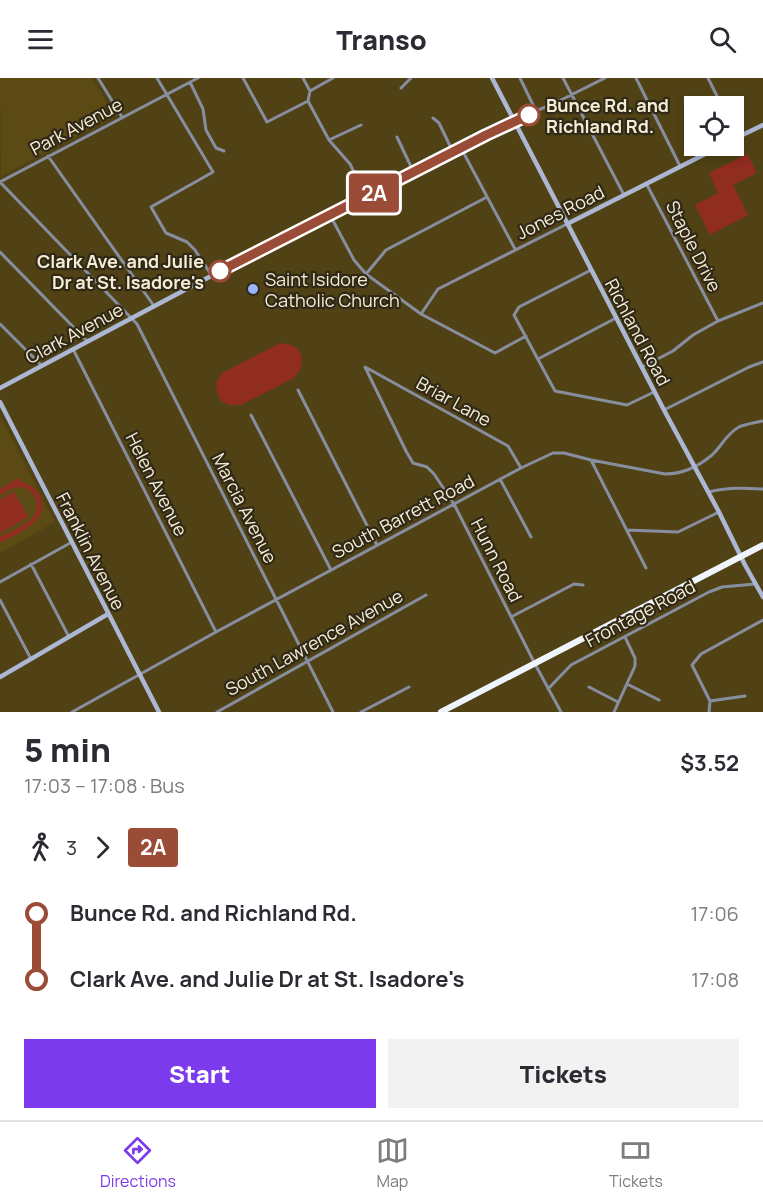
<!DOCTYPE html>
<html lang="en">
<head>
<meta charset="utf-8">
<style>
	:root { --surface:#fff; --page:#f2f2f3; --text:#2b2b33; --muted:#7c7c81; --line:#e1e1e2; --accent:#7c3aed }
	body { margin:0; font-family:Manrope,sans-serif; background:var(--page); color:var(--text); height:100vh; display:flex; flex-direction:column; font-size:22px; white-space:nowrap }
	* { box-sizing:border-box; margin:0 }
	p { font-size:20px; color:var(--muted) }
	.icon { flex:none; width:33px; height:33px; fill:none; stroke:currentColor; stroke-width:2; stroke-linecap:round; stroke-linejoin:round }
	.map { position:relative; height:634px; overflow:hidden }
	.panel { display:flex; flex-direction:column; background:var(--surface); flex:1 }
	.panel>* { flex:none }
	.badge { padding:0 12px; border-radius:4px; font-size:21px; line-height:39px }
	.buttons { position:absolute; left:684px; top:18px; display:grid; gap:12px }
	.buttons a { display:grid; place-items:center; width:60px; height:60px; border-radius:0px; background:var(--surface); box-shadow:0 3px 9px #0003; font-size:30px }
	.map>.badge { position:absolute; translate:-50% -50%; box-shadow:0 0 0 3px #fff }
	.legs { display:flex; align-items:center; gap:9px; height:66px; padding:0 24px; font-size:20px }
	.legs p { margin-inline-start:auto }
	.overview { display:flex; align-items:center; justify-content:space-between; height:102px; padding:0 24px }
	h1 { font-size:33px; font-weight:800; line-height:45px }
	.action { display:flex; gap:12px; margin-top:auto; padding:12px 24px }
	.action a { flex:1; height:69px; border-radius:0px; background:var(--accent); color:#fff; font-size:24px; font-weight:800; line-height:69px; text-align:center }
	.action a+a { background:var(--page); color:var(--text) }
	ul { padding:0 24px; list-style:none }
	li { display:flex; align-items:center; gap:21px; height:66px; font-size:22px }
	li i { display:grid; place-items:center; width:9px; height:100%; margin:0 8px; background:currentColor }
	li i::after { content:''; width:15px; height:15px; margin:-8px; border:4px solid; border-radius:50%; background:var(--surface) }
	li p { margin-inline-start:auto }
	li:first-child i { background:linear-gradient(#0000 50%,currentColor 0) }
	li:last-child i { background:linear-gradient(currentColor 50%,#0000 0) }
	header { display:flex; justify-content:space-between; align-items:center; height:78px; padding:0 24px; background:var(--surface); font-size:27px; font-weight:800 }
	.tabs { display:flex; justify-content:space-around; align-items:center; height:84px; border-top:2px solid var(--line); background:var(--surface); font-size:16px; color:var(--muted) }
	.tabs a { display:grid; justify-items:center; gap:3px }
	.tabs .current { color:var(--accent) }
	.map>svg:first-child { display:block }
	.built { fill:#5c4a14 }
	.pitch { fill:#912c20 }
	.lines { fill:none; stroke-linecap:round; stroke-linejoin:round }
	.street { stroke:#878ea0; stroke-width:3 }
	.secondary { stroke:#acb7d4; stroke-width:4.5 }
	.highway { stroke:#f0f4fd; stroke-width:6 }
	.line-1-casing { stroke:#fff; stroke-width:14 }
	.line-1 { stroke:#9a4c36; stroke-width:9 }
	.stop-1-dot { fill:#fff; stroke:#9a4c36; stroke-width:3 }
	.poi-dot { fill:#9cb4fd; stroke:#302917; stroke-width:2 }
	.labels { text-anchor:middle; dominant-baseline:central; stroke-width:4.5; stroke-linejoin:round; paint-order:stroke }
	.stop-label { font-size:18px; font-weight:bold; fill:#f6edd5; stroke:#302917; text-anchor:start }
	.street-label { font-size:18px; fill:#f6edd5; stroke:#302917 }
	.poi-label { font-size:18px; fill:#f6edd5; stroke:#302917; text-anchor:start }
</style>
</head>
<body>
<header><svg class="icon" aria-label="menu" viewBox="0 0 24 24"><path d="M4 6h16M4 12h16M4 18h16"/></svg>Transo<svg class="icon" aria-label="search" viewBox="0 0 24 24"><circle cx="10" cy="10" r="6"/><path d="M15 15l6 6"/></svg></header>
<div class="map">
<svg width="763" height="634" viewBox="0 0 763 634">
	<rect width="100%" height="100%" fill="#514215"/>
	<path class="built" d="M 0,0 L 92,0 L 115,38 L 1,98 Z
		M 0,338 L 55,444 L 0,475 Z"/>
	<path class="pitch" d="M 747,76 L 756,93 L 755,96 L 733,107 L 748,137 L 710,157 L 695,127 L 718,115 L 709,95 Z
		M 280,265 L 291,267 L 297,270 L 301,276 L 302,284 L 301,290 L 294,300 L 241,327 L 229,327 L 221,323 L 217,314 L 216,305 L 222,295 Z
		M 19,400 L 21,404 C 30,406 36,410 40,418 C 51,443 17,456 0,465 L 0,459 C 10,453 25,448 33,439 C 43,427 33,408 17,409 C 11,410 5,414 0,417 L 0,411 Z
		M 14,414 L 28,439 L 0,455 L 0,422 Z"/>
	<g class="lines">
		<path class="street" d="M 98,0 L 122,39
			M 157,0 L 213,94 L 151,129 L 166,155 L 187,164 L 195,172 L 212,198
			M 243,0 L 267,44 L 308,23 L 310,13 L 333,0
			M 303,0 L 310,13
			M 520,0 L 536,33
			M 563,0 L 624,117
			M 636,0 L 680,88
			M 708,0 L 722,28
			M 190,4 L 203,31 L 206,52 L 216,70 L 224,73
			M 401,10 L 411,0
			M 308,23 L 329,62 L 350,86 L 366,118
			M 433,40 L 439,45 L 453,74
			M 515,42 L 557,24 L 605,0
			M 734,50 L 738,59
			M 397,59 L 414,95
			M 329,62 L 361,47
			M 461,70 L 515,171
			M 48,78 L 154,228
			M 0,104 L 137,246 L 333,634
			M 0,104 L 198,0
			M 646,105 L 718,243
			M 330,137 L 354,182 L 366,196 L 421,236 L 495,275 L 526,258
			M 0,174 L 87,263
			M 591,192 L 519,229 L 514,237 L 555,313 L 627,327 L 654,314
			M 366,196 L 386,172 L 487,119
			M 421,236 L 438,211 L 567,146
			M 0,246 L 41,287
			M 73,271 L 216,554
			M 538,281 L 616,240
			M 365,289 L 406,373 L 413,385 L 427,389 L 434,396 L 454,426 L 535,586 L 561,634
			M 642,289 L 673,273 L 693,257 L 718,243 L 763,225
			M 367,290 L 508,368 L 521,390
			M 298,312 L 377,467
			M 664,332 L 749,289 L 763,284
			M 251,337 L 331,492
			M 591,382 L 646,490
			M 500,401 L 531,459
			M 709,414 C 727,409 744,410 763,411
			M 627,452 L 678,454 L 719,434
			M 31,486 L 69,559
			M 0,504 L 72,464
			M 0,522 L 31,581
			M 511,539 L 574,506 L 583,507
			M 627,606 L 659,622
			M 589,609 L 618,624
			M 548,611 L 571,587 L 709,514 L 722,509 L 755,506
			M 710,623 L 745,618
			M 72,634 L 216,554 L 521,390 L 553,375 L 564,375 L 591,382 L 665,396 C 682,396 699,388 712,377 C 722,368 726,356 739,349 C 745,346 754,345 762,343
			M 217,634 L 426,517
			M 361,634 L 409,609
			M 614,634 L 635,588 L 635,580 L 625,559
			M 709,634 L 710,623 L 692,587 L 701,576 L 763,542"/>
		<path class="secondary" d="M 492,0 L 664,332 L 719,434 L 745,487 L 763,519
			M 734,61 L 763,47
			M 567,146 L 721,68
			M 0,310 L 275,164 L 330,137 L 513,43
			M 0,324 L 159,634
			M 0,599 L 108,536"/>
		<path class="highway" d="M 441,634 L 763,467"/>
	</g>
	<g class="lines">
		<g class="line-1-casing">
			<path id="line-1" d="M 220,193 L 486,57 L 529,37"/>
		</g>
		<use href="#line-1" class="line-1"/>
	</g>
	<g class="stop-1-dot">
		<circle cx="529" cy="37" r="10"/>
		<circle cx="220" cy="193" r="10"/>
	</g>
	<circle class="poi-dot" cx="253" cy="211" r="6"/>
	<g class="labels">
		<g class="stop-label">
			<text x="546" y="27">Bunce Rd. and<tspan x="546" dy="21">Richland Rd.</tspan></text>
			<text x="204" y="183" text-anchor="end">Clark Ave. and Julie<tspan x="204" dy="21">Dr at St. Isadore's</tspan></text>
		</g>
		<g class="street-label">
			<text transform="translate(76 48) rotate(-28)">Park Avenue</text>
			<text transform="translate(560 134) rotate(-27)">Jones Road</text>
			<text transform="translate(694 168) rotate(63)">Staple Drive</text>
			<text transform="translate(638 254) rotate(62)">Richland Road</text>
			<text transform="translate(74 255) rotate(-28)">Clark Avenue</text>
			<text transform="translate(454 323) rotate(29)">Briar Lane</text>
			<text transform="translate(157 406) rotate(63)">Helen Avenue</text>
			<text transform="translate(245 430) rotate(63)">Marcia Avenue</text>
			<text transform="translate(403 438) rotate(-28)">South Barrett Road</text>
			<text transform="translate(91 473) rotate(63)">Franklin Avenue</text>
			<text transform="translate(497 482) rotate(63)">Hunn Road</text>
			<text transform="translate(640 535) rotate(-28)">Frontage Road</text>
			<text transform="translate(314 564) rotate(-29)">South Lawrence Avenue</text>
		</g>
		<g class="poi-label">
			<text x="265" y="201">Saint Isidore<tspan x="265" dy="21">Catholic Church</tspan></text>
		</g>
	</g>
</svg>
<div class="buttons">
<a><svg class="icon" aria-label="locate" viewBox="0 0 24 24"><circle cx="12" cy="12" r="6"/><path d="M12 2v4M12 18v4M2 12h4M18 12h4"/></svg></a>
</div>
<b class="badge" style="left:374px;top:115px;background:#9a4c36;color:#fff">2A</b>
</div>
<section class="panel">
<div class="overview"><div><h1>5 min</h1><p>17:03 – 17:08 · Bus</p></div><b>$3.52</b></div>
<div class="legs"><svg class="icon" aria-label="walk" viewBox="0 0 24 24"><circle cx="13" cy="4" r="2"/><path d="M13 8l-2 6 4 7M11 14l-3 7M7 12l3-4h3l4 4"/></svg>3<svg class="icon" aria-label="forward" viewBox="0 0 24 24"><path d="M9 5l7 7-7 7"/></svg><b class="badge" style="background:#9a4c36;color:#fff">2A</b></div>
<ul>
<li><i style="color:#9a4c36"></i><b>Bunce Rd. and Richland Rd.</b><p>17:06</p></li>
<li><i style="color:#9a4c36"></i><b>Clark Ave. and Julie Dr at St. Isadore's</b><p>17:08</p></li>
</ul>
<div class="action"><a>Start</a><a>Tickets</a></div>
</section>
<nav class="tabs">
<a class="current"><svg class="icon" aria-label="directions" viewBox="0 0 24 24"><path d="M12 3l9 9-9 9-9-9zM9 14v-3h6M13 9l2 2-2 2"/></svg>Directions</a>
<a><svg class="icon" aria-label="map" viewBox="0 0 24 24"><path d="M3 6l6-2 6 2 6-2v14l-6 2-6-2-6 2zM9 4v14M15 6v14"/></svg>Map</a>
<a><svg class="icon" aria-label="tickets" viewBox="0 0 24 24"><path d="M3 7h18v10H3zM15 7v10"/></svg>Tickets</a>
</nav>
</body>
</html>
